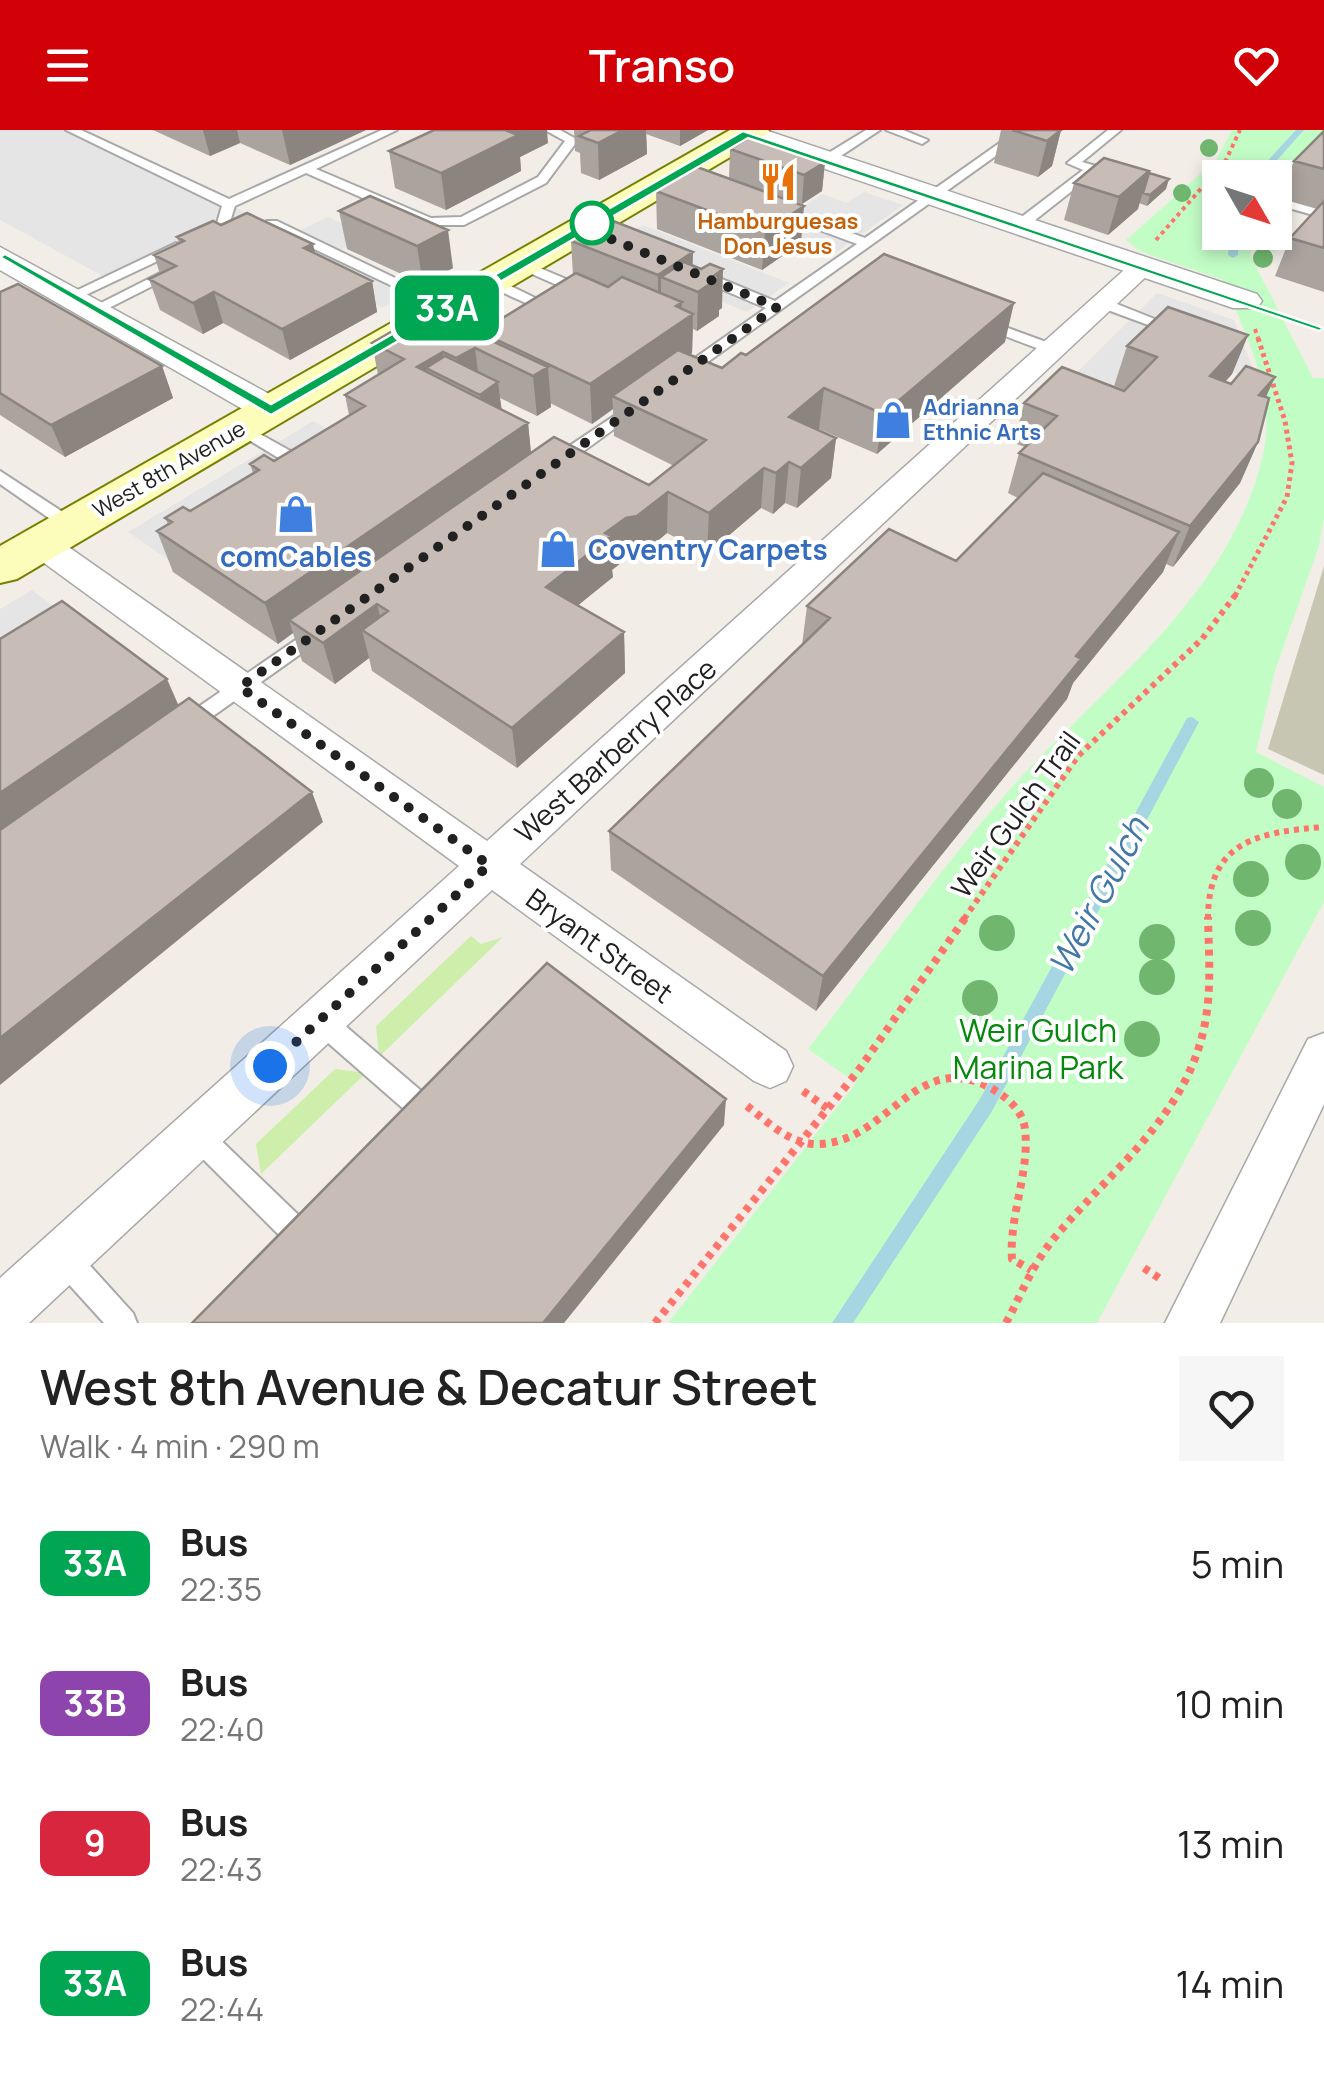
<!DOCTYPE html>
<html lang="en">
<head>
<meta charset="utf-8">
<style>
	:root { --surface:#fff; --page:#f6f6f6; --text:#222; --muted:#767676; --accent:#d20007 }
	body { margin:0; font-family:Manrope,sans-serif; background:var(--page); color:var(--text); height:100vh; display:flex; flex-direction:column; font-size:38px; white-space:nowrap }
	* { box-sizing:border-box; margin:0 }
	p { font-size:32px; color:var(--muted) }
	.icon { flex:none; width:55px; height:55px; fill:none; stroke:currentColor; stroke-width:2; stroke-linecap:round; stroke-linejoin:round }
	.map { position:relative; height:1193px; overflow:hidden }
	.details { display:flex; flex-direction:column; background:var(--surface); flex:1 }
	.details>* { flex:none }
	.badge { padding:0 20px; border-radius:15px; font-size:35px; line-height:65px }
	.needle { width:65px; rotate:129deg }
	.buttons { position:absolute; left:1202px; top:30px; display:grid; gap:20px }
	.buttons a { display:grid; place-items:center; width:90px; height:90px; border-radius:0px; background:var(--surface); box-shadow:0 5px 15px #0003; font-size:50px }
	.you { position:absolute; width:50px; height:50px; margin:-25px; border:8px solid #fff; border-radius:50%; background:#1a73e8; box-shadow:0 0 0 15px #1a73e833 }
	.map>.badge { position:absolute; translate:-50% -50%; box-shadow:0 0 0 5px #fff }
	.round { display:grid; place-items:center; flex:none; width:105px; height:105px; border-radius:0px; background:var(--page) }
	.overview { display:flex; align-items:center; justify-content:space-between; height:170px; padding:0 40px }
	h1 { font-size:48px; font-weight:600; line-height:75px }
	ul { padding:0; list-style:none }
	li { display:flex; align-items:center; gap:30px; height:140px; padding:0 40px }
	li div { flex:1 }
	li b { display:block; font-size:38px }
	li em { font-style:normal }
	li .badge { min-width:110px; font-weight:700; text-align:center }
	header { display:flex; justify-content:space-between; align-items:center; height:130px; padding:0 40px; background:var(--accent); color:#fff; font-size:45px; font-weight:600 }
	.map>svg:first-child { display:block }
	.construction { fill:#c7c6b2 }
	.grass { fill:#ceeeab }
	.park { fill:#c3fdc6 }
	.parking { fill:#e5e5e5 }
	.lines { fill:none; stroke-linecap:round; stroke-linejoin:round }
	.stream { fill:#a5d6e1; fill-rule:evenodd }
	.service-casing { stroke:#a8a8a8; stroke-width:4 }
	.minor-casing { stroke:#a8a8a8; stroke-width:3 }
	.tertiary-casing { stroke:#a8a8a8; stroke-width:3 }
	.secondary-casing { stroke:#768000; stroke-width:4 }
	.path-far3 { stroke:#ff756b; stroke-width:4; stroke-dasharray:4 4; stroke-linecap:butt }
	.path-far2 { stroke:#ff756b; stroke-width:5; stroke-dasharray:4 4; stroke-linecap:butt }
	.path-far1 { stroke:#ff756b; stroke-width:6; stroke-dasharray:5 5; stroke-linecap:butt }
	.path { stroke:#ff756b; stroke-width:8; stroke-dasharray:6 6; stroke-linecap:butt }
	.service { fill:#fff; fill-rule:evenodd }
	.minor { fill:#fff; fill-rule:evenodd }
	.tertiary { fill:#fff; fill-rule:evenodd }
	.secondary { fill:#fcfdba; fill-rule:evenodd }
	.tree { fill:#70b66f }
	.wall { fill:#aba39d; fill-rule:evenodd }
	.shaded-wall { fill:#8b847f }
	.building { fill:#c7bdb6; stroke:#8b847f; stroke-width:2.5 }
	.line { fill:#00a651; stroke:#fff; stroke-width:2.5 }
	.walk { stroke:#212121; stroke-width:10; stroke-dasharray:0 18 }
	.stop-dot { fill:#fff; stroke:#00a651; stroke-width:5 }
	.labels { text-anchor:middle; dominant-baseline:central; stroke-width:8; stroke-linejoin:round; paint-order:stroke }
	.far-food-label { font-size:22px; font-weight:bold; fill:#c56008; stroke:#fff }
	.far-shop-label { font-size:22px; font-weight:bold; fill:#366cbe; stroke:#fff; text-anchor:start }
	.far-street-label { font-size:22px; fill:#212121; stroke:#fff }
	.shop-label { font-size:28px; font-weight:bold; fill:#366cbe; stroke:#fff; text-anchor:start }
	.street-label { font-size:28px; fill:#212121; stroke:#fff }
	.near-park-label { font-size:32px; fill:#05890c; stroke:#fff }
	.near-water-label { font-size:35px; font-style:italic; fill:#4178a7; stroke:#fff }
</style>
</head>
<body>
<header><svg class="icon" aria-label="menu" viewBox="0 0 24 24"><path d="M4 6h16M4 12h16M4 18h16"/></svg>Transo<svg class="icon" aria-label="heart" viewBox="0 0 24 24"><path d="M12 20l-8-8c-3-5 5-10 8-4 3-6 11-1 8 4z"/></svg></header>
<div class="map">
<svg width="1324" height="1193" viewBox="0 0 1324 1193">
	<rect width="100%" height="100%" fill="#f2eee7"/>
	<path class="construction" d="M 1324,436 L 1324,645 L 1268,619 Z"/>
	<path class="grass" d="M 471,806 L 481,814 L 503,807 L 379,927 L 376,896 Z
		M 335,939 L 366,943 L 261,1044 L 256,1014 Z"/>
	<path class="park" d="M 1232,0 L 1324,0 L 1324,14 L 1275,55 L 1275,48 L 1220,48 L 1220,102 L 1255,103 L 1250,125 L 1313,248 L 1324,248 L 1324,387 L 1319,416 L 1275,541 L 1256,622 L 1324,657 L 1324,772 L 1097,1193 L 668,1193 L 856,953 L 808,919 C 873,835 934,746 1004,666 C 1097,560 1229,471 1263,325 C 1277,264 1246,205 1223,150 L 1139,121 L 1126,110 L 1216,30 Z"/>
	<path class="parking" d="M 0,0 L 71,0 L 251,85 L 112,151 L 0,90 Z
		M 864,62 L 903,75 L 832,125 L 705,76 L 803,77 L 822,64 L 846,73 Z
		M 328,87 L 368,105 L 329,126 L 408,164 L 382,178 L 321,148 L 269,115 Z
		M 643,95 L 789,153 L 747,182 L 600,121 Z
		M 1157,163 L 1234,190 L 1258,251 L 1152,213 L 1109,258 L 1075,244 Z
		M 313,291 L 362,319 L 170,431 L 128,402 Z
		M 32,460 L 78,495 L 0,544 L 0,479 Z"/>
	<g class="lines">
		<path class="stream" d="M 1296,0 L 1304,0 L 1261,48 L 1252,48 Z
			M 1230,102 L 1238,102 L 1238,125 L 1233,128 L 1228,125 Z
			M 1192,587 L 1199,592 L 992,981 L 853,1193 L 832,1193 L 980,969 L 1187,588 Z"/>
		<g class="service-casing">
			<path id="service" d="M 66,0 L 81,0 L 229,69 L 382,0 L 397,0 L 316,39 L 431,88 L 461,87 L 538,47 L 565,11 L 545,0 L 560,0 L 578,10 L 546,53 L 464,95 L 424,95 L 306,43 L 235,76 L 228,98 L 202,109 L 195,105 L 217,93 L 222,76 Z
				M 866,0 L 880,0 L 830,33 L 822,33 L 822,27 Z
				M 886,0 L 903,0 L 928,10 L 922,14 Z
				M 1018,0 L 1032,0 L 688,246 L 678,246 L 678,240 L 766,178 L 695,148 L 695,142 L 705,142 L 775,171 L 857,114 L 774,83 L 774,77 L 782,77 L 865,108 Z
				M 1108,0 L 1121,0 L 1082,32 L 1096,36 L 1096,42 L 1025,98 L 1015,98 L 1015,92 L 1083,40 L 1067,33 Z
				M 1282,68 L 1324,80 L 1324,88 L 1278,75 L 1278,69 Z
				M 267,91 L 277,91 L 455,177 L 443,180 L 272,99 L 251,108 L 244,104 Z
				M 176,113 L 183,117 L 181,120 L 75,170 L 63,167 Z
				M 521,130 L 592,160 L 594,163 L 582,166 L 516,137 L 514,134 Z
				M 170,138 L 182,141 L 99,183 L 87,180 Z
				M 486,149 L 496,149 L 560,180 L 548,183 L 486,155 Z
				M 1097,170 L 1107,170 L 1182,200 L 1170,203 L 1097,176 Z
				M 981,188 L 1057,216 L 1059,219 L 1052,223 L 1047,222 L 976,195 L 974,192 Z
				M 635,272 L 640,274 L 640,280 L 562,337 L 550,337 L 550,329 Z
				M 240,293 L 312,333 L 314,337 L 312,341 L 300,341 L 234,301 L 232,298 Z
				M 0,341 L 78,392 L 81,396 L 78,400 L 66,400 L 0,354 Z
				M 316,496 L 323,498 L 325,503 L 323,508 L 192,601 L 178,601 L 175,596 L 178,591 Z
				M 320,879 L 329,882 L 440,977 L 444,986 L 440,995 L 431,998 L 422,995 L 311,898 L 308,890 L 311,882 Z
				M 196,991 L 205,995 L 316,1102 L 320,1112 L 316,1122 L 306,1126 L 296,1122 L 187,1013 L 183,1004 L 187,995 Z
				M 64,1114 L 74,1118 L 133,1183 L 137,1193 L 104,1193 L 54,1138 L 50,1128 L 54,1118 Z"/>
		</g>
		<g class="minor-casing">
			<path id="minor" d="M 1142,129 L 1151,132 L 1155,137 L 1151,142 L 520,734 L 786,921 L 793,936 L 786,951 L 770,958 L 754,951 L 492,760 L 29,1193 L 0,1193 L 0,1148 L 459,736 L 29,422 L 25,414 L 29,406 L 41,403 L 53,406 L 487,711 L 1133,132 Z
				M 1324,903 L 1324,974 L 1220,1193 L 1165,1193 L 1308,909 Z"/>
		</g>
		<g class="tertiary-casing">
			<path id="tertiary" d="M 735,0 L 765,0 L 1257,164 L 1262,171 L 1257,178 L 1233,178 L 737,9 Z
				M 0,117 L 284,272 L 289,280 L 284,288 L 271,291 L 258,288 L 0,140 Z"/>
		</g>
		<g class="secondary-casing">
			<path id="secondary" d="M 730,0 L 769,0 L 764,7 L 17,449 L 0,453 L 0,416 Z"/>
		</g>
		<path class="path-far3" d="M 1156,110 L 1226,30 L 1240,0
			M 1255,199 L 1258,208"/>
		<path class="path-far2" d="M 1235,466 L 1287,367 L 1292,333 L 1285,291 L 1257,205"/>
		<path class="path-far1" d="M 964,789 L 1078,626 L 1202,509 L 1237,463
			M 1208,789 C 1208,711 1258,702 1324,697"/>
		<path class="path" d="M 803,961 L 827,978
			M 747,976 C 768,992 791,1016 821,1014 C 891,1010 919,911 999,963 C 1011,971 1023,983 1025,999 C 1030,1042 1009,1085 1012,1129 L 1031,1140
			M 1144,1138 L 1162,1150
			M 655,1193 L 858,941 L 966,787
			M 1006,1193 C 1021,1165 1031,1138 1051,1112 C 1102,1049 1174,997 1199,917 C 1213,873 1209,832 1208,787"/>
		<use href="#service" class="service"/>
		<use href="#minor" class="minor"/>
		<use href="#tertiary" class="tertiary"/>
		<use href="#secondary" class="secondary"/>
	</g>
	<g class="tree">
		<circle cx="1209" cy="18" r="9"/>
		<circle cx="1182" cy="63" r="9"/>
		<circle cx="1263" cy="128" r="10"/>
		<circle cx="1259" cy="653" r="15"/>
		<circle cx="1287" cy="674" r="15"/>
		<circle cx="1303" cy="732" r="18"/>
		<circle cx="1251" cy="749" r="18"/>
		<circle cx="1253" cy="798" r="18"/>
		<circle cx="997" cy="803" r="18"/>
		<circle cx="1157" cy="812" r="18"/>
		<circle cx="1157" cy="847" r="18"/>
		<circle cx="980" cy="868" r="18"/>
		<circle cx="1142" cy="909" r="18"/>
	</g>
	<path class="wall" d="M 153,0 L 366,0 L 290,35 L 240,13 L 210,26 Z
		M 574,0 L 708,0 L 680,16 L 646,4 L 647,24 L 599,50 L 581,43 L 580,23 L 575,21 Z
		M 1001,0 L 1061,0 L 1052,36 L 1038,47 L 994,33 Z
		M 1324,1 L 1324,162 L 1275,146 L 1290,108 L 1317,79 L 1279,68 L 1294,31 Z
		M 548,13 L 520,27 L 521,41 L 446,80 L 395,58 L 389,21 Z
		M 730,19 L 825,32 L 822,61 L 802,74 L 729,48 Z
		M 1149,43 L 1166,59 L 1147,76 L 1139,73 L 1138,79 L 1108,105 L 1064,90 L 1074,53 Z
		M 656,61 L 801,113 L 762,140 L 657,99 Z
		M 370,66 L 453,138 L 423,154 L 347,119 L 339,81 Z
		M 221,95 L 315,124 L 372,151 L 377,182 L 290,230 L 223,193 L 203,204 L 160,180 L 149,149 L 160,144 L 154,125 L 179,113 L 177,107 Z
		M 571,111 L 693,136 L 722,178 L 719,180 L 719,186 L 697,201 L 693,199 L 692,223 L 689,225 L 722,238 L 746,225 L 1005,212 L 877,324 L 819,299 L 818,300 L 836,308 L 831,348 L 797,378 L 785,373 L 773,384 L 761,378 L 707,424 L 667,403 L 638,427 L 627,428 L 612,440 L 613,447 L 577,476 L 624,502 L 625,543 L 517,638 L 372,541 L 369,528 L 335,554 L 302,531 L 293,503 L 278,514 L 173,442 L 157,401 L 168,394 L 165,388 L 190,381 L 253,343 L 250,334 L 274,331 L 349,285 L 345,265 L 378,245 L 372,213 L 429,198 L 481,206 L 480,202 L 573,145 ZM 500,268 L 537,286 L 551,277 L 550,273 L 592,294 L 613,279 L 614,306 L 674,336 L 649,355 L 531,323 L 528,293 L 502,280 Z
		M 0,162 L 162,236 L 173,268 L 65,327 L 0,285 Z
		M 1248,205 L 1232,244 L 1226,251 L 1231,253 L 1275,247 L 1266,267 L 1258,312 L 1240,353 L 1173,437 L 1166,434 L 1163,442 L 1073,553 L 1067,569 L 816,881 L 611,740 L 609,701 L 802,515 L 807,476 L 956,431 L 1018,368 L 1008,363 L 1019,323 L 1025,317 L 1014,313 L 1024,273 L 1124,261 L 1125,260 L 1114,256 L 1127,216 Z"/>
	<path class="shaded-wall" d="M 203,0 L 237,0 L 240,13 L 210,26 Z
		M 282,0 L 366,0 L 290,35 Z
		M 501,0 L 547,0 L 548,13 L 520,27 L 521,41 L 446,80 L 441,43 Z
		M 623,0 L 646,0 L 647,24 L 599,50 L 598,13 Z
		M 680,0 L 708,0 L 680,16 Z
		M 1061,0 L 1052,36 L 1038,47 L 1047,11 Z
		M 825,32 L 822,61 L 802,74 L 804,45 Z
		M 1149,41 L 1138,79 L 1108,105 L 1119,67 Z
		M 1169,49 L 1166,59 L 1147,76 L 1150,65 Z
		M 804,76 L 801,113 L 762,140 L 765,102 Z
		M 448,100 L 453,138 L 423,154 L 417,116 Z
		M 313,114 L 320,144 L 304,118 Z
		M 693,122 L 692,160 L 661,147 L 661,182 L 658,184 L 658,145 Z
		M 723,139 L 722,178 L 719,180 L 719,186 L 697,201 L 698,162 Z
		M 372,151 L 377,182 L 290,230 L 282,199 Z
		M 214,162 L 223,193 L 203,204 L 193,173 Z
		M 682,172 L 681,191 L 693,184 L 692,223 L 624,271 L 612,266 L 613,279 L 592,294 L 590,254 Z
		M 1014,173 L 1005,212 L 877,324 L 883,284 Z
		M 1248,205 L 1232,244 L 1194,286 L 1210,246 Z
		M 475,218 L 480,258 L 460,255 L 456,228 Z
		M 443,222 L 447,249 L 426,238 L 432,273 L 417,237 Z
		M 162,236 L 173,268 L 65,327 L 51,295 Z
		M 548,237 L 551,277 L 537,286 L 533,246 Z
		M 1275,247 L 1257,286 L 1259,265 Z
		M 498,252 L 503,293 L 485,305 L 480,265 Z
		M 824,258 L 819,299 L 786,327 L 789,287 Z
		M 528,293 L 532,334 L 289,490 L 293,503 L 278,514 L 265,473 Z
		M 836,308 L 831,348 L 797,378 L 801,338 Z
		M 1258,312 L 1240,353 L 1173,437 L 1190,396 Z
		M 789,332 L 785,373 L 773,384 L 776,343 Z
		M 764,338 L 761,378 L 707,424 L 709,383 Z
		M 668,362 L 667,403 L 638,427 L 627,428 L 612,440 L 613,447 L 550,498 L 546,457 L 605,403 L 626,388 Z
		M 1179,402 L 1163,442 L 1073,553 L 1067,569 L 816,881 L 823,846 L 1076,526 Z
		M 377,474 L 387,515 L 362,500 L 369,528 L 335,554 L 323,513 Z
		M 624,502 L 625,543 L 517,638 L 512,598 Z
		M 167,549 L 181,581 L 0,708 L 0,663 Z
		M 312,662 L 323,692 L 0,955 L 0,908 Z
		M 726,969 L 724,995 L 564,1193 L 543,1193 Z"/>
	<path class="building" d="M 434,0 L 505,0 L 518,5 L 441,43 L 389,21 Z
		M 591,0 L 623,0 L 598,13 L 579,6 Z
		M 1012,0 L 1061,0 L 1047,11 Z
		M 1324,1 L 1324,39 L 1294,31 Z
		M 750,7 L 825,32 L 804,45 L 730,19 Z
		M 1104,28 L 1149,41 L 1119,67 L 1074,53 Z
		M 697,37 L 804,76 L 765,102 L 656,61 Z
		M 1149,43 L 1169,49 L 1150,65 L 1143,63 Z
		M 370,66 L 448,100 L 417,116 L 339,81 Z
		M 1324,71 L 1324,118 L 1290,108 Z
		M 247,83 L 313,114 L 304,118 L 372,151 L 282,199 L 214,162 L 193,173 L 149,149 L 176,136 L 154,125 L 184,111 L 177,107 L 213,91 L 221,95 Z
		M 608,89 L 693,122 L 658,145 L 571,111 Z
		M 884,124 L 1014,173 L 883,284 L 824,258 L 789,287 L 836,308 L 801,338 L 789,332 L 776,343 L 764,338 L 709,383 L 668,362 L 637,386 L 626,388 L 605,403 L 611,406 L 546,457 L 624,502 L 512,598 L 362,500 L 388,481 L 377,474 L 323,513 L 289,490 L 554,307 L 649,355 L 706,310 L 612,266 L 678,220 L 722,238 L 741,223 L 746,225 Z
		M 684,132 L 701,139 L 710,134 L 723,139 L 715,145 L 720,147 L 698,162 L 661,147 Z
		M 576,143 L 608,157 L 622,147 L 682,172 L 676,176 L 693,184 L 590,254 L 480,202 Z
		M 18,154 L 162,236 L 51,295 L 0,263 L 0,162 Z
		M 1168,177 L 1248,205 L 1210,246 L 1231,254 L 1246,236 L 1275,247 L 1259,265 L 1269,268 L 1258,312 L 1190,396 L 1019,323 L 1057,286 L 1024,273 L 1062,237 L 1124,261 L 1157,227 L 1127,216 Z
		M 445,189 L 548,237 L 533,246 L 475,218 L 456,228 L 443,222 L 417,237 L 528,293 L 265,473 L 157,401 L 172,392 L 165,388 L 183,377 L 190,381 L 259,340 L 250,334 L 264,325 L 274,331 L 365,276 L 345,265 L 404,229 L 372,213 L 412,190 L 429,198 Z
		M 445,226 L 498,252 L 480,265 L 426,238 Z
		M 1043,343 L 1179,402 L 1076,526 L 1081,529 L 823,846 L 609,701 L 830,488 L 807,476 L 889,399 L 956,431 Z
		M 62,471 L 167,549 L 0,663 L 0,509 Z
		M 189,568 L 312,662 L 0,908 L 0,700 Z
		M 547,833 L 726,969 L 543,1193 L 192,1193 Z"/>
	<path class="line" d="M 743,1 L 1324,198 L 1319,201 L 748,8 L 271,285 L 0,127 L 5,124 L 271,274 Z"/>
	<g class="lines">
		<path class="walk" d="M 270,936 L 489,735 L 240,557 L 777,177 L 584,98 L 592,93"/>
	</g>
	<defs>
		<g id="restaurant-bare" transform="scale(3)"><path d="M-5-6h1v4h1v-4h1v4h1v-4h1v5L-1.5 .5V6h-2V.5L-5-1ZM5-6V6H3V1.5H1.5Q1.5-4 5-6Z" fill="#e8710a" stroke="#fff" stroke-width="2.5" paint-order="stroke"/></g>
		<g id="shop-bare" transform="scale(3)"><path d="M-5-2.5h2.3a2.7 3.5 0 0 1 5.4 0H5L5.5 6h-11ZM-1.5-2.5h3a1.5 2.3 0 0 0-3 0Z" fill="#3f7fe0" stroke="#fff" stroke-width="2.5" paint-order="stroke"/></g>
	</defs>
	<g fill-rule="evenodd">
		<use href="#restaurant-bare" x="778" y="52"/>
		<use href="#shop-bare" x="893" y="290"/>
		<use href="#shop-bare" x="296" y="384"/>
		<use href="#shop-bare" x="558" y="419"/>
	</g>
	<circle class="stop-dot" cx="592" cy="93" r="20"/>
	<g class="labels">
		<g class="far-food-label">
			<text x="778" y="91">Hamburguesas<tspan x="778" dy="25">Don Jesus</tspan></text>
		</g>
		<g class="far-shop-label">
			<text x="923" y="277">Adrianna<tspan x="923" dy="25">Ethnic Arts</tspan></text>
		</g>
		<g class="far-street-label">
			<text transform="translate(169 339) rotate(-30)">West 8th Avenue</text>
		</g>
		<g class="shop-label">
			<text x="588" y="419">Coventry Carpets</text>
			<text x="296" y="426" text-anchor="middle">comCables</text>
		</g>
		<g class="street-label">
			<text transform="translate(615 620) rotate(-42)">West Barberry Place</text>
			<text transform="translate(1015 684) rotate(-54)">Weir Gulch Trail</text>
			<text transform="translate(600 815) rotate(36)">Bryant Street</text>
		</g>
		<g class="near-park-label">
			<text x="1038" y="900">Weir Gulch<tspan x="1038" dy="37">Marina Park</tspan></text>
		</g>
		<g class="near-water-label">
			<text transform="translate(1098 766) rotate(-62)">Weir Gulch</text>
		</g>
	</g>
</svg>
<div class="buttons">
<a><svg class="needle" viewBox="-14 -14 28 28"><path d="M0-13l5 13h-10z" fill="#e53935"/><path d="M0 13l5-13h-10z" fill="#767676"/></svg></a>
</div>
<div class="you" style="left:270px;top:936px"></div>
<b class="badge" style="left:447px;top:178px;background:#00a651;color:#fff">33A</b>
</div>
<section class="details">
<div class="overview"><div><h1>West 8th Avenue &amp; Decatur Street</h1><p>Walk · 4 min · 290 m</p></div><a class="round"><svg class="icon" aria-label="heart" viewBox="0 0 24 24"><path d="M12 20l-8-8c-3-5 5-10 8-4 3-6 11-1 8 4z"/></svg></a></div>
<ul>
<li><span class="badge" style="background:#00a651;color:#fff">33A</span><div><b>Bus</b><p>22:35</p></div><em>5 min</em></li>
<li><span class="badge" style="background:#8e44ad;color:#fff">33B</span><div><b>Bus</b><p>22:40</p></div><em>10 min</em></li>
<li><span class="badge" style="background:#d7263d;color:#fff">9</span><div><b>Bus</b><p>22:43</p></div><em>13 min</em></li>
<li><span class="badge" style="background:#00a651;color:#fff">33A</span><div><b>Bus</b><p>22:44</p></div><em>14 min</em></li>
</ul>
</section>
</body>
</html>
